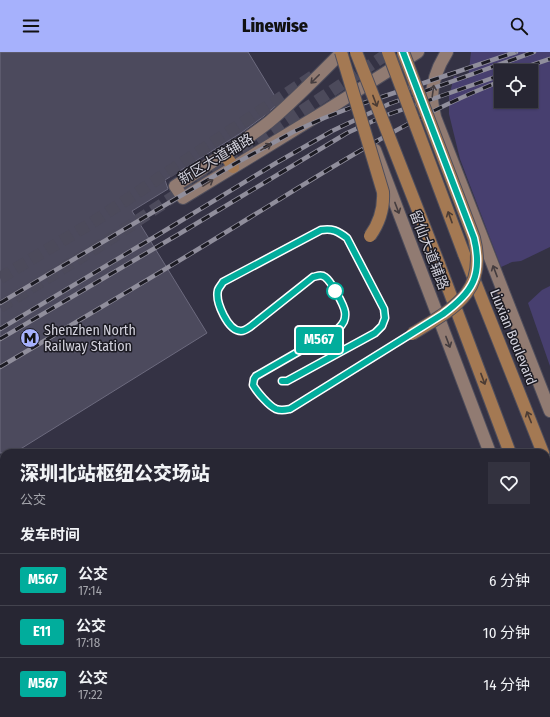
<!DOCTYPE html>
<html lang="zh">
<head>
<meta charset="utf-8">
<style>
	:root { --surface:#272633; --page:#33323f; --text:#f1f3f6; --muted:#a4a5ac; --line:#43434e; --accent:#a6b1fc }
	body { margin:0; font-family:"Fira Sans Condensed","Noto Sans SC",sans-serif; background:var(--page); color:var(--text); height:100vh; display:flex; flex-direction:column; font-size:15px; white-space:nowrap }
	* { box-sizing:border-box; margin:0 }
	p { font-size:13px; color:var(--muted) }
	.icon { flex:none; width:22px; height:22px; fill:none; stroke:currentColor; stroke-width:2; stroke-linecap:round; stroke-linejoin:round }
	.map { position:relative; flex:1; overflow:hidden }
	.sheet { position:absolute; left:0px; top:397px; width:550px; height:268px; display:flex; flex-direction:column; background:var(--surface); border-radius:12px 12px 0 0; box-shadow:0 1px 3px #0004,0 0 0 1px var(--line) }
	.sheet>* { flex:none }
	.badge { padding:0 8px; border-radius:3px; font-size:14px; line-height:26px }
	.controls { position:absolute; left:494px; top:12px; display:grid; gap:8px }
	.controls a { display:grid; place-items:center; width:44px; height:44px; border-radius:0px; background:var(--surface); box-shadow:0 1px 3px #0004,0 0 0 1px var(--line); font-size:20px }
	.map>.badge { position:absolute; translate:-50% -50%; box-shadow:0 0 0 2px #fff }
	h2 { padding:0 20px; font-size:15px; line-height:36px }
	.round { display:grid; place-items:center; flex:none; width:42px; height:42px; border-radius:0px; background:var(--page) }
	.head { display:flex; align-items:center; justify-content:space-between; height:68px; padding:0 20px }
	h1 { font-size:19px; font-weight:800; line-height:30px }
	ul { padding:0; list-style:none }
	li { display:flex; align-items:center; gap:12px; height:52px; padding:0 20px; border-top:1px solid var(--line) }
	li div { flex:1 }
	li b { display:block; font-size:15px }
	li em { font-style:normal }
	li .badge { min-width:44px; font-weight:700; text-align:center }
	header { display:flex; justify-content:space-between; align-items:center; height:52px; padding:0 20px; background:var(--accent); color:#111; font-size:18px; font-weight:800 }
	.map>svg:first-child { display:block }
	.built { fill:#3e3b53 }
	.green { fill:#473f6f; fill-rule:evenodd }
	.building { fill:#4c4a5d; stroke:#6c6a7e }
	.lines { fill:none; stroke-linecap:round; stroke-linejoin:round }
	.street-tunnel { stroke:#4c4a5b; stroke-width:8; stroke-dasharray:8 4; stroke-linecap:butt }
	.primary-tunnel { stroke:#4c4a5b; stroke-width:12; stroke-dasharray:12 6; stroke-linecap:butt }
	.street-casing { stroke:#4f4e5c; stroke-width:10 }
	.secondary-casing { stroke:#4f4e5c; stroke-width:14 }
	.primary-casing { stroke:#4f4e5c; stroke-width:14 }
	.street { stroke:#7f7d91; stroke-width:8 }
	.secondary { stroke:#917b72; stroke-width:12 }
	.primary { stroke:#a47953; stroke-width:12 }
	.rail-casing { stroke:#908e9c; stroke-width:4.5 }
	.rail { stroke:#1c1b23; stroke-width:3; stroke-dasharray:9; stroke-linecap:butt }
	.primary-bridge-casing { stroke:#4f4e5c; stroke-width:14; stroke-linecap:butt }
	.primary-bridge { stroke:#a47953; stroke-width:12 }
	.oneway { stroke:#453d3f }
	.oneway2 { stroke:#4c3c34 }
	.line-casing { stroke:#fff; stroke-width:9 }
	.line { stroke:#01ad9c; stroke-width:6 }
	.stop-dot { fill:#fff; stroke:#01ad9c; stroke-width:2 }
	.labels { text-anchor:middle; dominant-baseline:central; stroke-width:3; stroke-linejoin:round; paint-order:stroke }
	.street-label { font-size:14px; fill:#d3d2dd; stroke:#1c1b23 }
	.poi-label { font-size:14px; fill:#d3d2dd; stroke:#1c1b23; text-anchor:start }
</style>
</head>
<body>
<header><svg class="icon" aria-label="menu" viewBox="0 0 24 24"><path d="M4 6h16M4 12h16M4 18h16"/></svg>Linewise<svg class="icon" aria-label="search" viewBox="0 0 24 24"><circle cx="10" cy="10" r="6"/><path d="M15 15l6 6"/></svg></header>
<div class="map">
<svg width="550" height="665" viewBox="0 0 550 665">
	<rect width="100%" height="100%" fill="#343244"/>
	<path class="built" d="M 4,576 L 4,661 L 92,661 L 94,665 L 0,665 L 0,579 Z"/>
	<path class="green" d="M 471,0 L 550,0 L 550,195 L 521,209 L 512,210 L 501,215 L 460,107 L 449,62 L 449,45 L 454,24 L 468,27 ZM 501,19 L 531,19 L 531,49 L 501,49 Z
		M 550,234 L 550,314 L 528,251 L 542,238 Z"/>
	<path class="building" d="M 0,0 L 248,0 L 279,51 L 264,64 L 241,81 L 165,128 L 168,137 L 132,159 L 207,281 L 14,401 L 0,401 Z"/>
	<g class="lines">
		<path class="street-tunnel" d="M 282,329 L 287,329 L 375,281 L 382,275 L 385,266 L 384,257 L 347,186 C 338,179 332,175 321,178 L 223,230 C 222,232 219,235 218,238 C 215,250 228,278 241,279 C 244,279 247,277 250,275 L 313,225 C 318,224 321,222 325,225 C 331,229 344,253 345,260 C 346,268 343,272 338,277 L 256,324 L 254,327 L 253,333 C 257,340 269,354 276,357 C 281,359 285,358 290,357 L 412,282"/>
		<path class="primary-tunnel" d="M 0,226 L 90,172 L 313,24
			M 0,255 L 104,191 L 390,0"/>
		<g class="street-casing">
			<path id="street" d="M 354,661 L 357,665"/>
		</g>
		<g class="secondary-casing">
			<path id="secondary" d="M 342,0 C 318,24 295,48 269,70 C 239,93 207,114 175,134 L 183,146 L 327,58 L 418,0
				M 447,0 C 438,14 432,29 432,46 C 432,52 434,59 435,65 L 550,359
				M 375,98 L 490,401
				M 546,582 L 550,580
				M 546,605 L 550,603
				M 327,665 L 337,661
				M 388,665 L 398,661"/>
		</g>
		<g class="primary-casing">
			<path id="primary" d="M 225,102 L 233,115
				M 464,202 L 543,401
				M 439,212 L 510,401
				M 546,408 L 550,418
				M 546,511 L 546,529
				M 546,619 L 550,620"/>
		</g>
		<use href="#street" class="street"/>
		<use href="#secondary" class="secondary"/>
		<use href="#primary" class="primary"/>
		<g class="rail-casing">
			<path id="rail" d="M 514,19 L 550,7
				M 0,251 L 236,111 L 293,80 L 324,66 L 355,54 L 516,0
				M 0,277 L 156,184 L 276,111 L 332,79 L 389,52 L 534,0
				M 0,287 L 179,182 L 347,81 L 384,64 L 501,23
				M 0,315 C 83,266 167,217 249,166 C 331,116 411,64 501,29"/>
		</g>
		<use href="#rail" class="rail"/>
		<g class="primary-bridge-casing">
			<path id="primary-bridge" d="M 341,0 L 383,140 C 384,157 380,170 370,184
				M 356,0 L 439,212
				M 388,0 L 464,202
				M 403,0 L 474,186 C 488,241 452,257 412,282"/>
		</g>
		<use href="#primary-bridge" class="primary-bridge"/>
	</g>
	<defs><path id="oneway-shaft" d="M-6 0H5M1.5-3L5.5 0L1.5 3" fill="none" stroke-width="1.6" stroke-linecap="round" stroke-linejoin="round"/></defs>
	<g class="oneway">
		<use href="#oneway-shaft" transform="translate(315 27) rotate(135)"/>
		<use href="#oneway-shaft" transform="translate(433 39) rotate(-82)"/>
		<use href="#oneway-shaft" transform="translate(266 95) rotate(-31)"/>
		<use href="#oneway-shaft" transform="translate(208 131) rotate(-32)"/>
		<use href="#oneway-shaft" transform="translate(397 156) rotate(69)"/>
		<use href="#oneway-shaft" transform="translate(495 219) rotate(-111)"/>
		<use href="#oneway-shaft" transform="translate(448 290) rotate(69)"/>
	</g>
	<g class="oneway2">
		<use href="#oneway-shaft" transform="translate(375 49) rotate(69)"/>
		<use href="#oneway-shaft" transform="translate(450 165) rotate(-110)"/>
		<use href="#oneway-shaft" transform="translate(483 327) rotate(69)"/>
		<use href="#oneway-shaft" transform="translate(529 365) rotate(-112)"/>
	</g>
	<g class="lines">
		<g class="line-casing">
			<path id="line" d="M 282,329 L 287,329 L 375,281 L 382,274 L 385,266 L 384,257 L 347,186 C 338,179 332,176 321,178 L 223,230 C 222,232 219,235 218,238 C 215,250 228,279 241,279 C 244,279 247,277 250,275 L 313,225 C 318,224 321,222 325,225 C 331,229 344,253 345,260 C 346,268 343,272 338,277 L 256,324 L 254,327 L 253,333 C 257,340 269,354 276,357 C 281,359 285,358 290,357 L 443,262 C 473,240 483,223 474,186 L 403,0"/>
		</g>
		<use href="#line" class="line"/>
	</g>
	<defs>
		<g id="metro-disc" transform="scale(1)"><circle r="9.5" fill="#a6b1fc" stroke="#1c1b23"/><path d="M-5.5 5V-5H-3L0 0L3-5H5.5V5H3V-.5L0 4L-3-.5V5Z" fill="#111"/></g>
	</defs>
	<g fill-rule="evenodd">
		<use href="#metro-disc" x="30" y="286"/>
	</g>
	<circle class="stop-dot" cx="335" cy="239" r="8"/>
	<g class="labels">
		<g class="street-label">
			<text transform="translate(216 107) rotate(-31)">新区大道辅路</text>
			<text transform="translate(429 198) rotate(69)">留仙大道辅路</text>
			<text transform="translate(513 285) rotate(68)">Liuxian Boulevard</text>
		</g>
		<g class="poi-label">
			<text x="44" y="278">Shenzhen North<tspan x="44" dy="16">Railway Station</tspan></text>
		</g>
	</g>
</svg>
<div class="controls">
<a><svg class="icon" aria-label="locate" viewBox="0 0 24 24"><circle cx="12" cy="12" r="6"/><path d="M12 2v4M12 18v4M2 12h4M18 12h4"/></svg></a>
</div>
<b class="badge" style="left:319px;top:288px;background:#01ad9c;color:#fff">M567</b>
<section class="sheet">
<div class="head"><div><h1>深圳北站枢纽公交场站</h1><p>公交</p></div><a class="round"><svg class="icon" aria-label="heart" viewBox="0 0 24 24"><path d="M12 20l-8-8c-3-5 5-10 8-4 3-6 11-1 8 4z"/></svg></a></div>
<h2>发车时间</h2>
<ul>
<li><span class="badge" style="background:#01ad9c;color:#fff">M567</span><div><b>公交</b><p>17:14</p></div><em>6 分钟</em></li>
<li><span class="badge" style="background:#01ad9c;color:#fff">E11</span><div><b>公交</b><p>17:18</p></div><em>10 分钟</em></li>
<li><span class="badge" style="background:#01ad9c;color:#fff">M567</span><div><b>公交</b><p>17:22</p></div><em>14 分钟</em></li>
</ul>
</section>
</div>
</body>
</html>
